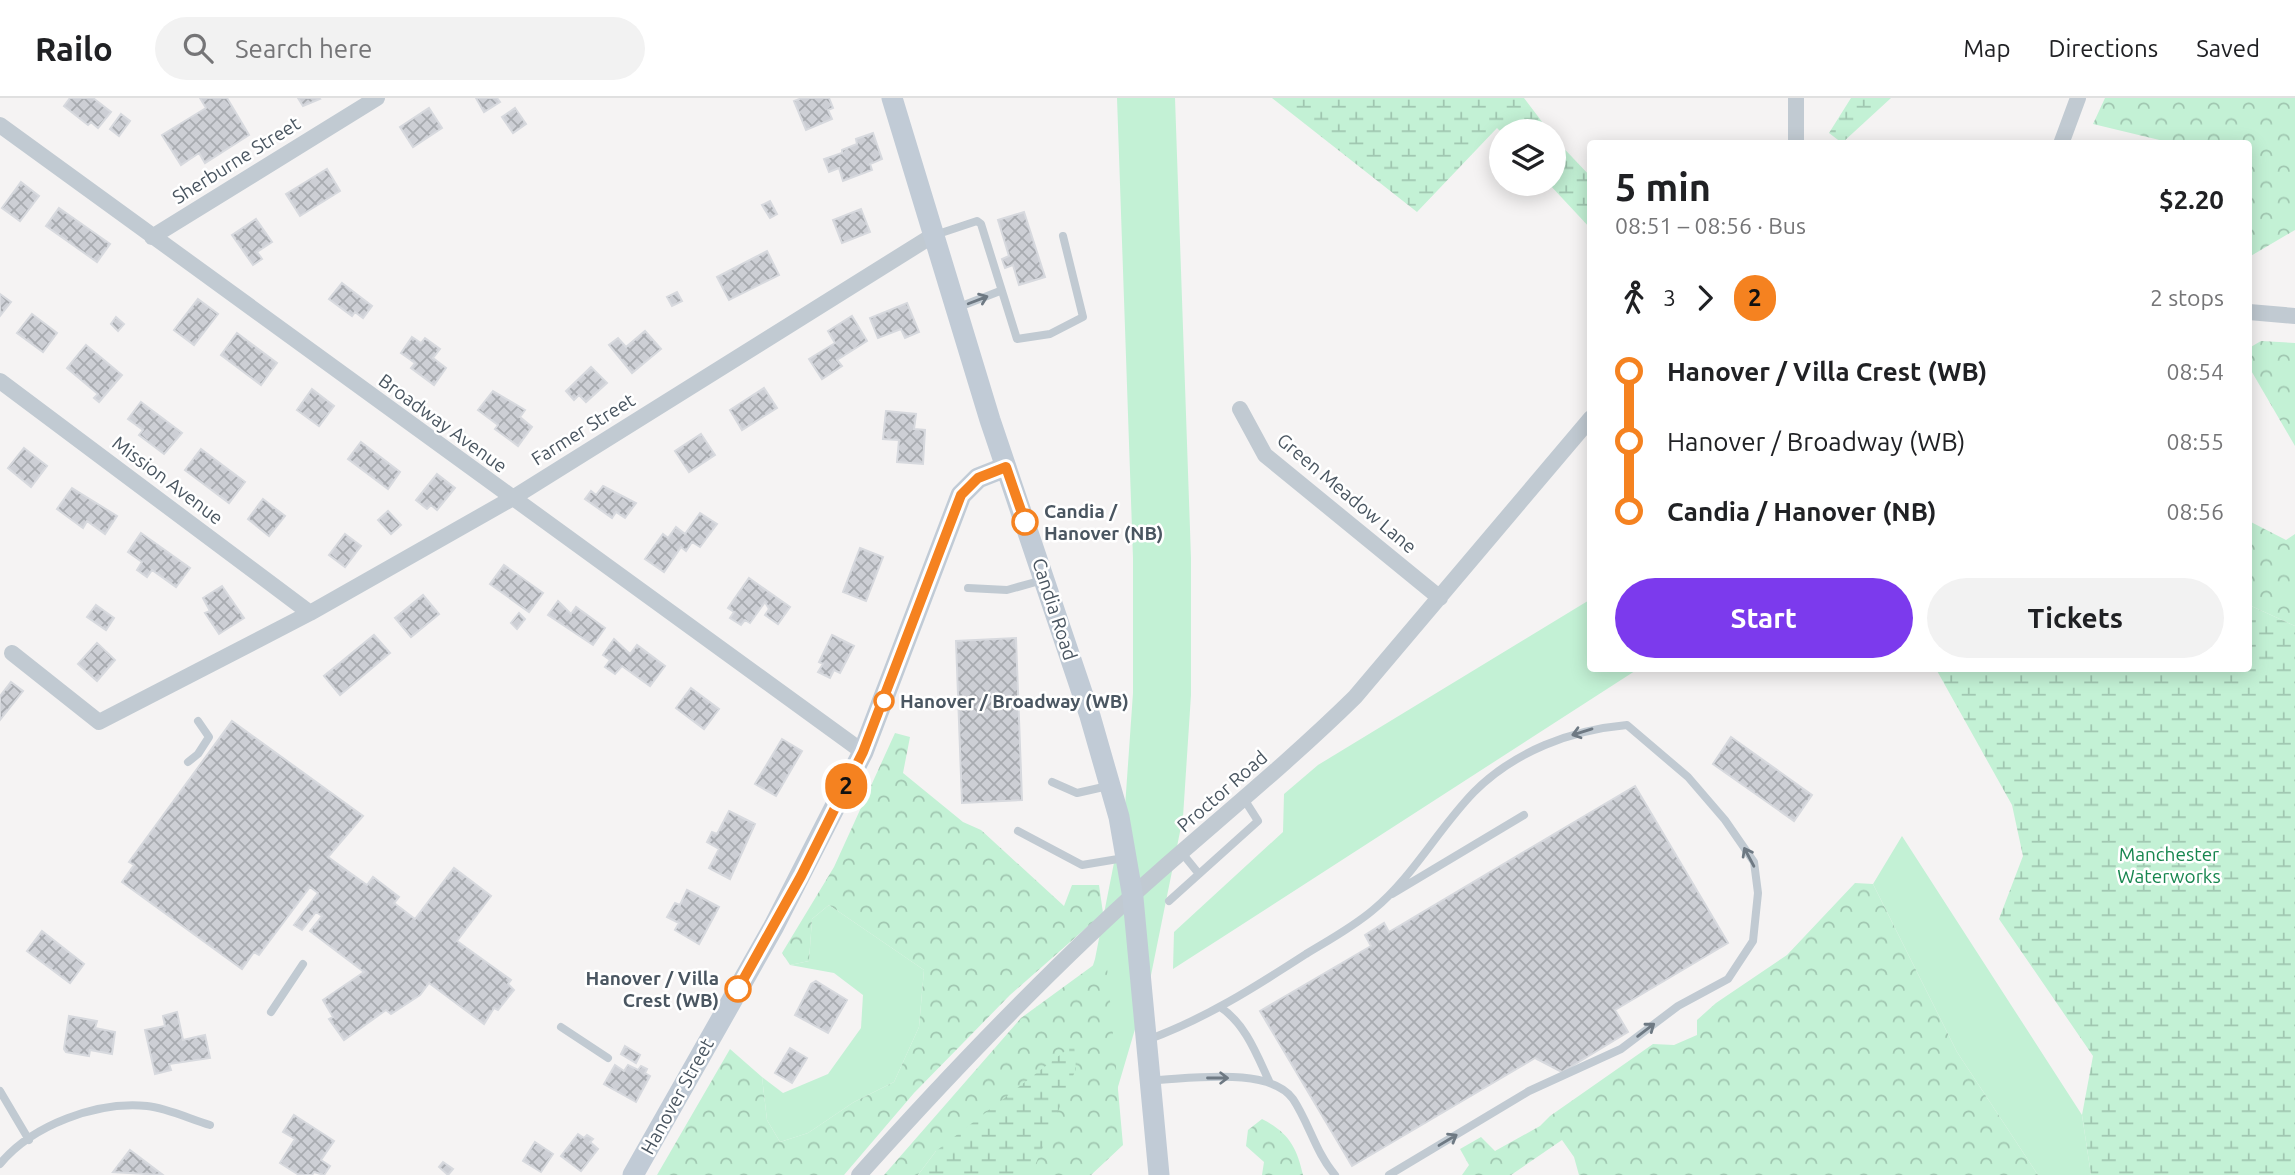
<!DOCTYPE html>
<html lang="en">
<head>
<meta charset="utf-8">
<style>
	:root { --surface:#fff; --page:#f2f2f2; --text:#202124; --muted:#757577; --line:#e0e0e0; --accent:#7c3aed }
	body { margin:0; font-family:Ubuntu,sans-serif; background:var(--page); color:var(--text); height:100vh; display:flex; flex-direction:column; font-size:26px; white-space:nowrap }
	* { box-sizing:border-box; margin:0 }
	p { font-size:23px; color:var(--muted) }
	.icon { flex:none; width:38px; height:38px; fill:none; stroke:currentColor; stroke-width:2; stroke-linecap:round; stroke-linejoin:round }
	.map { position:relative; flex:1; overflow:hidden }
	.details { position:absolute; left:1587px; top:42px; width:665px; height:532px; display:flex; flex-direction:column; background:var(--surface); border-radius:7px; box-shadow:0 4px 18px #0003 }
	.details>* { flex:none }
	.badge { padding:0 14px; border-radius:23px; font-size:24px; line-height:46px }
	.buttons { position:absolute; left:1489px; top:21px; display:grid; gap:14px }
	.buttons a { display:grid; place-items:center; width:77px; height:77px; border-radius:50%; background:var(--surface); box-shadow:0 4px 18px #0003; font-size:35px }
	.map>.badge { position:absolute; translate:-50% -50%; box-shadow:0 0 0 4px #fff }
	.legs { display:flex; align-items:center; gap:10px; height:77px; padding:0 28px; font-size:23px }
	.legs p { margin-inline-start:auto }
	.overview { display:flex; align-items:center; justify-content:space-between; height:119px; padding:0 28px }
	h1 { font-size:38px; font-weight:600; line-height:52px }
	.action { display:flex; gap:14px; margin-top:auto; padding:14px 28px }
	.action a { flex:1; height:80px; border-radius:42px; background:var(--accent); color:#fff; font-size:28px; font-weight:600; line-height:80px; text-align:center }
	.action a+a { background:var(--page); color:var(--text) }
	ul { padding:0 28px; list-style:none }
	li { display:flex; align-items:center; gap:24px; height:70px; font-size:26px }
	li i { display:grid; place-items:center; width:10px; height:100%; margin:0 9px; background:currentColor }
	li i::after { content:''; width:18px; height:18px; margin:-9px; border:5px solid; border-radius:50%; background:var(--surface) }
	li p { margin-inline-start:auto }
	li:first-child i { background:linear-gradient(#0000 50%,currentColor 0) }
	li:last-child i { background:linear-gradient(currentColor 50%,#0000 0) }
	header { display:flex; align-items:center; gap:42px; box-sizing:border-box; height:98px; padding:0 35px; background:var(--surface); border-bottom:2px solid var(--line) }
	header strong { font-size:33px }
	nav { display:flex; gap:38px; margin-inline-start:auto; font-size:24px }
	.search { width:490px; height:63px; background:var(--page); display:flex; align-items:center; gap:18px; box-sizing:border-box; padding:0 24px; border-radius:38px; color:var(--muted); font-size:26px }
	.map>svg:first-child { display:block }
	.green { fill:#c3f1d5 }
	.forest { fill:url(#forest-crowns) }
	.wetland { fill:url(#wetland-marsh) }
	.building { fill:url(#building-cross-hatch); stroke:#d7d9de; stroke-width:2 }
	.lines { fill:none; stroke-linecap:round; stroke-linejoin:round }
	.service { stroke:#c1cad2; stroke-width:8 }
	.minor { stroke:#c1cad2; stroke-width:16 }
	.secondary { stroke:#c1cbd6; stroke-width:21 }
	.oneway { stroke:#6e7983 }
	.line-1-casing { stroke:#fff; stroke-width:16 }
	.line-1 { stroke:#f58220; stroke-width:10 }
	.stop-1-dot { fill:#fff; stroke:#f58220; stroke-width:3.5 }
	.labels { text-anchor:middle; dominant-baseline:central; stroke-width:5; stroke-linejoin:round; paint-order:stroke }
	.street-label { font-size:19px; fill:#4a5661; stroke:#fff }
	.stop-label { font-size:19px; font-weight:bold; fill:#4a5661; stroke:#fff; text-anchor:start }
	.park-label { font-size:19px; fill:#17864f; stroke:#fff }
</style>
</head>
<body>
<header>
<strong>Railo</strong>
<div class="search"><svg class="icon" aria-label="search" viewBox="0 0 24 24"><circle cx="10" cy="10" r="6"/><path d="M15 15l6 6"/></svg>Search here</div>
<nav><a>Map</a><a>Directions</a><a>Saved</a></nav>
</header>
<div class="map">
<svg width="2295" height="1077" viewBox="0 0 2295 1077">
	<defs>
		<pattern id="forest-crowns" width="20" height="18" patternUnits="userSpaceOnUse" patternTransform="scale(1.75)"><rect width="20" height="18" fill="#c3f1d5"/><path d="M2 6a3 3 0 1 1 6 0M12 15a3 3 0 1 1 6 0" fill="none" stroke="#a0c6b0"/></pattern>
		<pattern id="wetland-marsh" width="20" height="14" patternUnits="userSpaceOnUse" patternTransform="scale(1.75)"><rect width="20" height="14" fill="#c3f1d5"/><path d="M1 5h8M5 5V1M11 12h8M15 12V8" fill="none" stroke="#a0c6b0"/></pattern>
		<pattern id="building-cross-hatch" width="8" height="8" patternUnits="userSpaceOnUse" patternTransform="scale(1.75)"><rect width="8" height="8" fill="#cdcfd5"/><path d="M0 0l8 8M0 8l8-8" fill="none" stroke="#a8abb0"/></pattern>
	</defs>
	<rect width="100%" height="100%" fill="#f5f3f3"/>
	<path class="green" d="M 1117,0 L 1175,0 L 1191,460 L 1191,597 L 1183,719 L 1151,877 L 1097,1060 L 1085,1077 L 1026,1077 L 1095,861 L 1125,709 L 1133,595 L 1133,460 Z
		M 1591,501 L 1591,570 L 1638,571 L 1173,871 L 1174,834 L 1283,734 L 1284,696 L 1318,667 Z
		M 1902,738 L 2082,1017 L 2091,1077 L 2038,1077 L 1957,954 L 1873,786 Z
		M 829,807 L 924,872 L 919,929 L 894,984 L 854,1004 L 808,1035 L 780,1044 L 767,1022 L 762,979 L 783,995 L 828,976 L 861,930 L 863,897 L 834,875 L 790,867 L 809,863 L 812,821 Z"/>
	<path class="forest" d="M 2105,0 L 2295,0 L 2295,132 L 2249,159 L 2249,46 L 2172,45 L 2093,26 Z
		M 2261,243 L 2295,245 L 2295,348 L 2249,269 L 2249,250 Z
		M 2249,423 L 2286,442 L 2295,436 L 2295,528 L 2249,507 Z
		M 895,635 L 910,639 L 903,675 L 963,724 L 981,732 L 1064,808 L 1072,787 L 1099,787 L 1103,815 L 1010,897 L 914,995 L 844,1077 L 657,1077 L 730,951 L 762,979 L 767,1022 L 780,1044 L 808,1035 L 854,1004 L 894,984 L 919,929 L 924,872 L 829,807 L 812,821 L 809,863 L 790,867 L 782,855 L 834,769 Z
		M 1855,785 L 1873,786 L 1957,954 L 2038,1077 L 1579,1077 L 1574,1059 L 1562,1042 L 1511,1077 L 1462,1077 L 1469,1067 L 1460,1051 L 1481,1039 L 1495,1053 L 1540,1028 L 1550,1018 L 1653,946 L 1674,947 L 1697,937 L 1697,922 L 1716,905 L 1787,857 Z
		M 1106,858 L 1123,1047 L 1091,1077 L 1031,1077 L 1035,1064 L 936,1053 L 918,1077 L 884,1077 L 1021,920 Z
		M 1262,1021 C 1288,1034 1297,1049 1303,1077 L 1262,1077 L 1264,1064 L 1246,1048 L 1248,1032 Z"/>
	<path class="wetland" d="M 1272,0 L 1524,0 L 1549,33 L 1501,34 L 1497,30 L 1417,114 Z
		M 1851,0 L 1891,0 L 1842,45 L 1829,35 Z
		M 1554,40 L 1591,79 L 1591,131 L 1549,86 L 1554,86 Z
		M 2249,507 L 2295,528 L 2295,1077 L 2091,1077 L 2082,1017 L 2093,958 L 1999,821 L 2023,758 L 2012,707 L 1936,571 L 2249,570 Z
		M 1074,946 L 1076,971 L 1031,1077 L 918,1077 L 936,1053 Z"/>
	<path class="building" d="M 70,0 L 93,0 L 111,14 L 98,30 L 91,24 L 88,27 L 64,8 Z
		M 200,0 L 227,0 L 249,37 L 205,65 L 199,55 L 181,67 L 162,37 L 206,10 Z
		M 298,0 L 319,0 L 320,1 L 303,8 Z
		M 476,0 L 497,0 L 500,4 L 484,14 Z
		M 802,0 L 829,0 L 833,10 L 828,12 L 832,21 L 806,32 L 794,3 Z
		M 429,10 L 442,30 L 413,49 L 400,29 Z
		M 515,10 L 526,26 L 513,35 L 502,19 Z
		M 121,16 L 130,23 L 119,38 L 110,31 Z
		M 873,35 L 882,61 L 870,66 L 872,72 L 843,83 L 839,70 L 829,74 L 824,61 L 842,55 L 842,52 L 857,46 L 856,41 Z
		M 327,71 L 340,93 L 300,118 L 286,96 Z
		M 21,84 L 39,98 L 20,123 L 2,110 Z
		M 770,103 L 777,116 L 770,120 L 762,107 Z
		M 59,110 L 110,146 L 97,164 L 46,128 Z
		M 861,111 L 870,134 L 842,145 L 833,122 Z
		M 1024,114 L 1045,179 L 1019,187 L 1013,167 L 1005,170 L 1002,161 L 1009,158 L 998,122 Z
		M 256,121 L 272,144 L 257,154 L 262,161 L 253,167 L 232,137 Z
		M 767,153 L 779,177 L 729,202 L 717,179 Z
		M 342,185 L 372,208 L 363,220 L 355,214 L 352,218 L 329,201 Z
		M 677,194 L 682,203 L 672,208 L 667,199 Z
		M 0,196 L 11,204 L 0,218 Z
		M 198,201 L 218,216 L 194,247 L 174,232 Z
		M 907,205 L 919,234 L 905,240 L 901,231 L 878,240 L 870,220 Z
		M 32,216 L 57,235 L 43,254 L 17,235 Z
		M 852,218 L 867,243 L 837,262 L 842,268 L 822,281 L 809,261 L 835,245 L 828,233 Z
		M 116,219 L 124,226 L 118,233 L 111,226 Z
		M 645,233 L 661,251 L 632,275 L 609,247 L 618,240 L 626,249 Z
		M 237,235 L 277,265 L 261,287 L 221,257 Z
		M 412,239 L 421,245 L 425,240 L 440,251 L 433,260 L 446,270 L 434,287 L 411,270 L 415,265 L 401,255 Z
		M 86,247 L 122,277 L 99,304 L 94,300 L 98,296 L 67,270 Z
		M 591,269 L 607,285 L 586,304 L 579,297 L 574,302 L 566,293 Z
		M 764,290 L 777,310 L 742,332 L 730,312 Z
		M 312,291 L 334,308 L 319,328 L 297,312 Z
		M 493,293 L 525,312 L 520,319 L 532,329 L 518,348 L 495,331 L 498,327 L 478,312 Z
		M 141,304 L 182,335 L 164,356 L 139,337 L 143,332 L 128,321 Z
		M 886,313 L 916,316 L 914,331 L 925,332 L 923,366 L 897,364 L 899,342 L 883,341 Z
		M 701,336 L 715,357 L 689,374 L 675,353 Z
		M 361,344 L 400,374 L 388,391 L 348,361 Z
		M 24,350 L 47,368 L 31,389 L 8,370 Z
		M 201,351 L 245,384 L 229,405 L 185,372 Z
		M 437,376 L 455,390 L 437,412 L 431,407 L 427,411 L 416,402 Z
		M 603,388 L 636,405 L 625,420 L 616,414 L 612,420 L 585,401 L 591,393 L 596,397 Z
		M 72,390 L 117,418 L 105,436 L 87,423 L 83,430 L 57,411 Z
		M 263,401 L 285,418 L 269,438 L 248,421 Z
		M 388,413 L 401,427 L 391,436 L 378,422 Z
		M 700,415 L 717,426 L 700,449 L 692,444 L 686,453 L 681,449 L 664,474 L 645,461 L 663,436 L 668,440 L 676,429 L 685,436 Z
		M 141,435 L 190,470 L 176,489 L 152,472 L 147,479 L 137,472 L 142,464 L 128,454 Z
		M 345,436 L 361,448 L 345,469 L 329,457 Z
		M 860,450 L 883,459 L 866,503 L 843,494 Z
		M 504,467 L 543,495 L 529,514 L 490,486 Z
		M 749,480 L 790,509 L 778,526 L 765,517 L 769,511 L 765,504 L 750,525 L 745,522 L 741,527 L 730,520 L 734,514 L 728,510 Z
		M 222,488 L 244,520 L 219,536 L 205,515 L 210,513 L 203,500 Z
		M 423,497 L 439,516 L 411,539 L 395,520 Z
		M 558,503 L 571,516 L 576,509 L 605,530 L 593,547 L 548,517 Z
		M 96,507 L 114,520 L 106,532 L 87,519 Z
		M 519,515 L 525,521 L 517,531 L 511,525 Z
		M 374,537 L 390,555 L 340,597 L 324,578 Z
		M 832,537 L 854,548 L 840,575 L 834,572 L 830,580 L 818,574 L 823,566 L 819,564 Z
		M 1016,540 L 1022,702 L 962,705 L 956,543 Z
		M 614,541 L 630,556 L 637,547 L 665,568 L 650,588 L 622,568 L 615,576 L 605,569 L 610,562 L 603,557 Z
		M 97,545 L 115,562 L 97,583 L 78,566 Z
		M 11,584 L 23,593 L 0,622 L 0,598 Z
		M 691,590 L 719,611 L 704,631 L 676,610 Z
		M 232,623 L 363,718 L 328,759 L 367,787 L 373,779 L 399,799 L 394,805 L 415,821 L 454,770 L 491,798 L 457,843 L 511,882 L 508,886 L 514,892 L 498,912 L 494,910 L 484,926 L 429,885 L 420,897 L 391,916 L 386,912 L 344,942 L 329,921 L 333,919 L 323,902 L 364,874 L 310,833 L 322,818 L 316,814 L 302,832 L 294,827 L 318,795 L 310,789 L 259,857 L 254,854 L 242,871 L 122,784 L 134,767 L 129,764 Z
		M 1731,639 L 1812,697 L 1794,723 L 1713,666 Z
		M 782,641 L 802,653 L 776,698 L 755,686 Z
		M 1635,688 L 1728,845 L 1615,912 L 1628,934 L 1562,974 L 1535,960 L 1352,1068 L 1260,913 L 1371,848 L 1365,837 L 1384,825 L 1389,834 Z
		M 729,713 L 755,726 L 730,781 L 709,770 L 719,751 L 707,744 L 712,734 L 717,736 Z
		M 687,792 L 719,809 L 699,846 L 675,832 L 679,825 L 667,819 L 675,805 L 680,807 Z
		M 42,833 L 84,866 L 70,885 L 27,853 Z
		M 816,883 L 847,902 L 828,935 L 795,917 L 811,886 Z
		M 177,914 L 183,942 L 205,937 L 210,960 L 169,966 L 171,972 L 155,976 L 145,932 L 165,928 L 163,918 Z
		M 69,918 L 97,923 L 95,930 L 115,934 L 112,956 L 90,952 L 89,958 L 66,954 L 64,951 Z
		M 625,948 L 640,957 L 636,965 L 621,956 Z
		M 790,950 L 807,960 L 792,985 L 775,975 Z
		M 615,967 L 624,973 L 628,967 L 638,972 L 641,968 L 647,971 L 645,975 L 650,978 L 636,1004 L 604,986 Z
		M 294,1017 L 334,1043 L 321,1062 L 330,1068 L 324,1077 L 314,1074 L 312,1077 L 299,1077 L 280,1065 L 295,1041 L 283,1034 Z
		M 578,1036 L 584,1040 L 587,1037 L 593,1041 L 590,1044 L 598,1051 L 581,1073 L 561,1058 Z
		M 535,1044 L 553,1056 L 541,1074 L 523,1063 Z
		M 130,1052 L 163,1077 L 113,1074 Z
		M 443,1064 L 453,1071 L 448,1077 L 439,1069 Z"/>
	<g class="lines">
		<path class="service" d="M 935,137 L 977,123 L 981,126 L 1017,241 L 1050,236 L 1083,219 L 1063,138
			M 959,209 L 1000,193
			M 968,490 L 1007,492 L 1043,482
			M 188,664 L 198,656 L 209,639 L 198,623
			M 1052,684 L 1077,695 L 1108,688
			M 1018,733 L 1082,767 L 1124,760
			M 1182,755 L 1199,776
			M 1392,796 L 1524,717
			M 1169,803 L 1258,723 L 1244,701
			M 1220,909 C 1245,925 1257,957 1269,983
			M 271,914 L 303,866
			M 561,929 L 608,960
			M 1147,942 C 1205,921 1255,889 1306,856 C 1329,842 1353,829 1373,812 C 1413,779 1438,731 1474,694 C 1515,653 1571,632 1627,627 L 1688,679 L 1725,722 L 1754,764 L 1758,795 L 1753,843 L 1728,881 L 1678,908 L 1621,951 L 1529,993 L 1389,1077
			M 1153,982 C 1189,981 1270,968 1293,1001 C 1309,1025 1316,1055 1335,1077
			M 0,993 L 29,1042
			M 0,1066 C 32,1027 97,1003 147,1008 C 167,1010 190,1021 210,1027"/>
		<path class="minor" d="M 1796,0 L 1796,46
			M 0,27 L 863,654
			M 2061,46 L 2078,0
			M 152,139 L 377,0
			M 2249,214 L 2295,218
			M 0,283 L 310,515
			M 1240,311 L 1265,357 L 1440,500
			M 12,555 L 99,624 L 310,515 L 511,401 L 932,138
			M 859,1077 C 954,971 1054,866 1161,772 C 1226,715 1293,660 1355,599 L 1591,320"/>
		<path class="secondary" d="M 892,0 L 990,322 L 1090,618 L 1119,719 L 1133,800 L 1159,1077
			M 633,1077 L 774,828 L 863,654 L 961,397 L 978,380 L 1006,369"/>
	</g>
	<defs><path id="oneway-shaft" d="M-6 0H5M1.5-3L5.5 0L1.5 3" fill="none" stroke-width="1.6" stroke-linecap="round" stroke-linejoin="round" transform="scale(1.75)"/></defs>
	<g class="oneway">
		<use href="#oneway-shaft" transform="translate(978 202) rotate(-21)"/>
		<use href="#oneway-shaft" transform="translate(1582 634) rotate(163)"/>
		<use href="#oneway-shaft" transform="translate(1749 759) rotate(-118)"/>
		<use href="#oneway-shaft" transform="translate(1646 932) rotate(-37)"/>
		<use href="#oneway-shaft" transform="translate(1218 980)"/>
		<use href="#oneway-shaft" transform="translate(1448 1042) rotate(-31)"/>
	</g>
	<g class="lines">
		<g class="line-1-casing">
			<path id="line-1" d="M 738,891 L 801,778 L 863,654 L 961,397 L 978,380 L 1006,369 L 1025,424"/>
		</g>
		<use href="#line-1" class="line-1"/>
	</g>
	<g class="stop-1-dot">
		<circle cx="1025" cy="424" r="12"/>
		<circle cx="884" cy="603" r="9"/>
		<circle cx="738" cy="891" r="12"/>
	</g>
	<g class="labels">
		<g class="street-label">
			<text transform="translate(236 62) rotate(-32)">Sherburne Street</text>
			<text transform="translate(443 325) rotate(36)">Broadway Avenue</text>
			<text transform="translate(583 331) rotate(-32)">Farmer Street</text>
			<text transform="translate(168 382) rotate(37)">Mission Avenue</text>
			<text transform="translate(1347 395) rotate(40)">Green Meadow Lane</text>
			<text transform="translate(1055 511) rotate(72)">Candia Road</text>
			<text transform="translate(1222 693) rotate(-41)">Proctor Road</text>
			<text transform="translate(677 998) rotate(-61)">Hanover Street</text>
		</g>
		<g class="stop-label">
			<text x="1044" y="413">Candia /<tspan x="1044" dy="22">Hanover (NB)</tspan></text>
			<text x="900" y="603">Hanover / Broadway (WB)</text>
			<text x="719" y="880" text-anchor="end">Hanover / Villa<tspan x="719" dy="22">Crest (WB)</tspan></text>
		</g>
		<g class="park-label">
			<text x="2169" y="756">Manchester<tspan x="2169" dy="22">Waterworks</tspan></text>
		</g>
	</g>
</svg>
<div class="buttons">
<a><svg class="icon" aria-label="layers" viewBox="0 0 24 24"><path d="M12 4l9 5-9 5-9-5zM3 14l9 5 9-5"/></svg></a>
</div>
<b class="badge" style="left:846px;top:688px;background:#f58220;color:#111">2</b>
<section class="details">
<div class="overview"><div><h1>5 min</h1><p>08:51 – 08:56 · Bus</p></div><b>$2.20</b></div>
<div class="legs"><svg class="icon" aria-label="walk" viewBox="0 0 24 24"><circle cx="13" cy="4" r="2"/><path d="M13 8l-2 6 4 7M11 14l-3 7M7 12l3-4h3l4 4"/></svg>3<svg class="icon" aria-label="forward" viewBox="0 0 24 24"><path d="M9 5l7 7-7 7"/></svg><b class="badge" style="background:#f58220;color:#111">2</b><p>2 stops</p></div>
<ul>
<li><i style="color:#f58220"></i><b>Hanover / Villa Crest (WB)</b><p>08:54</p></li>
<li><i style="color:#f58220"></i><span>Hanover / Broadway (WB)</span><p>08:55</p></li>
<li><i style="color:#f58220"></i><b>Candia / Hanover (NB)</b><p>08:56</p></li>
</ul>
<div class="action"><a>Start</a><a>Tickets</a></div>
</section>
</div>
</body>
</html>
